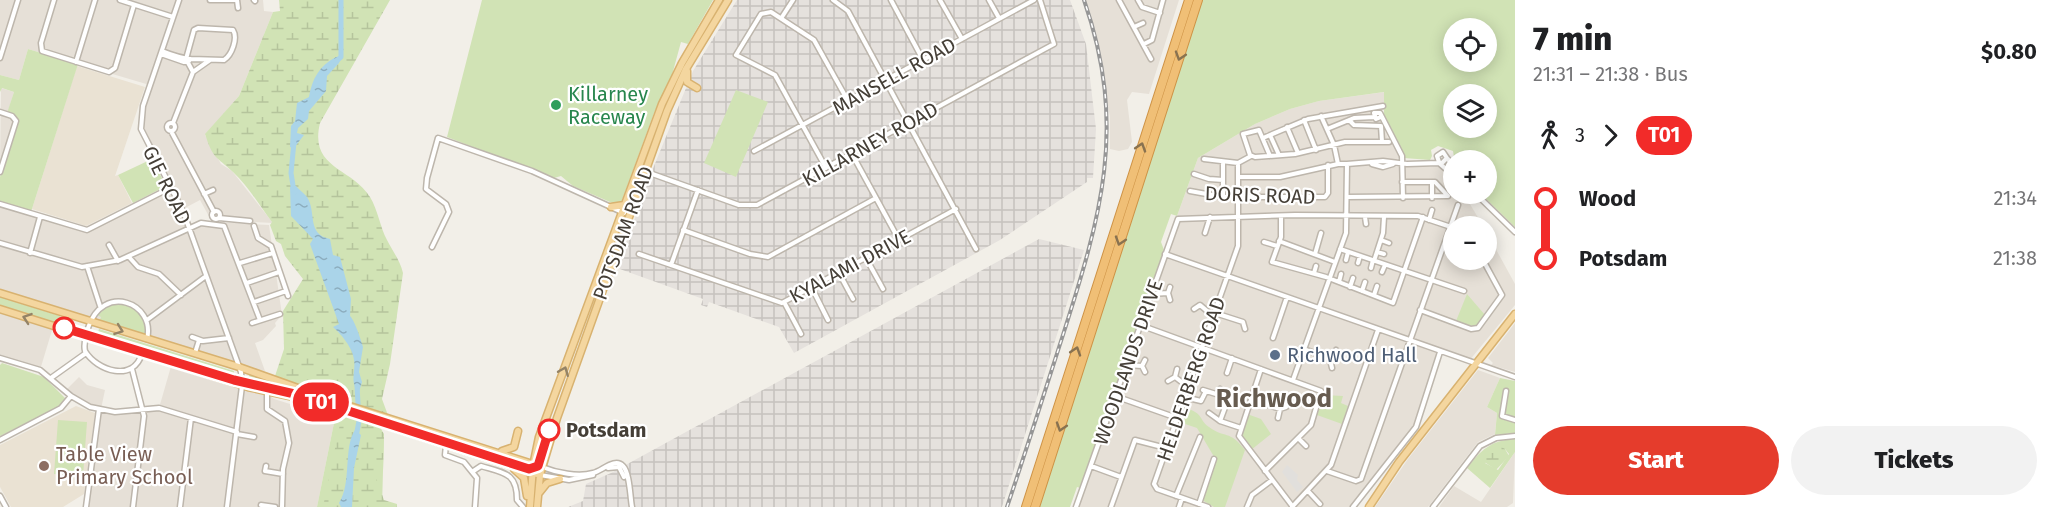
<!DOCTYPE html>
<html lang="en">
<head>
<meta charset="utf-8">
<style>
	:root { --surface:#fff; --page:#f2f2f2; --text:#202124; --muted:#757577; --accent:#e53c2c }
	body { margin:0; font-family:"Fira Sans",sans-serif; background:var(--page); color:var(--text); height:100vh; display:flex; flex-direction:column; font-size:22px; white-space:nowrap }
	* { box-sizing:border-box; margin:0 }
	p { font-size:20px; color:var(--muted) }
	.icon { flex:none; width:33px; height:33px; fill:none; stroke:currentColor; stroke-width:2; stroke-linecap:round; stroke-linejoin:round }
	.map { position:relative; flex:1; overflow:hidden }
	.panel { display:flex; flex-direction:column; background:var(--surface); width:540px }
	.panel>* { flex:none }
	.badge { padding:0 12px; border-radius:20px; font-size:21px; line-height:39px }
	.buttons { position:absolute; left:1443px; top:18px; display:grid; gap:12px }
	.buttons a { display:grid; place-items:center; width:54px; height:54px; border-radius:50%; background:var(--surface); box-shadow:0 3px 15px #0003; font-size:30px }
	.map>.badge { position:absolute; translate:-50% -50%; box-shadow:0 0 0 3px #fff }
	.legs { display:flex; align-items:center; gap:9px; height:66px; padding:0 18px; font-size:20px }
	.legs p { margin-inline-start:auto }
	.summary { display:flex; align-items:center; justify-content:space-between; height:102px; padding:0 18px }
	h1 { font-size:33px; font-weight:800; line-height:45px }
	.button { display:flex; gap:12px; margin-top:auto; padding:12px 18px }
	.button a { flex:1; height:69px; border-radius:36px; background:var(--accent); color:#fff; font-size:24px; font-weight:800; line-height:69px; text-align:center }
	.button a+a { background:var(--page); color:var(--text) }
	ul { padding:0 18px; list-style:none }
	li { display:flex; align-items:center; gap:21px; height:60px; font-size:22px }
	li i { display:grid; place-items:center; width:9px; height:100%; margin:0 8px; background:currentColor }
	li i::after { content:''; width:15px; height:15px; margin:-8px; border:4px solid; border-radius:50%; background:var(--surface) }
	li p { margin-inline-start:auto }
	li:first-child i { background:linear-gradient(#0000 50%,currentColor 0) }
	li:last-child i { background:linear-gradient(currentColor 50%,#0000 0) }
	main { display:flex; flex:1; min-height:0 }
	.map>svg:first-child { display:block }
	.residential { fill:#e6e0d7 }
	.industrial { fill:url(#industrial-grid) }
	.education { fill:#eae2d3 }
	.green { fill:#d1e3b5; fill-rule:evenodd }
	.wetland { fill:url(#wetland-marsh) }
	.parking { fill:#e1dfdc }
	.water { fill:url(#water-ripples) }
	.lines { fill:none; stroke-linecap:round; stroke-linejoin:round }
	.river { stroke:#aad4e9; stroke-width:5 }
	.minor-casing { stroke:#bdb6ac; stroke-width:7 }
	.major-casing { stroke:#d8b270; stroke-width:9 }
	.highway-casing { stroke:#ce9346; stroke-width:10 }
	.minor { stroke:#fff; stroke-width:4 }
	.major { stroke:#f4d69f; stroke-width:6 }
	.highway { stroke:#f0bf76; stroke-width:8 }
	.rail-casing { stroke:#969696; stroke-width:4 }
	.rail { stroke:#fff; stroke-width:1.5; stroke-dasharray:4.5; stroke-linecap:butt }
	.oneway { stroke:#897250 }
	.oneway2 { stroke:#948366 }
	.line-1-casing { stroke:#fff; stroke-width:14 }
	.line-1 { stroke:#f22b29; stroke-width:9 }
	.leisure-dot { fill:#2e9e5b; stroke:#fff; stroke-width:2 }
	.stop-1-dot { fill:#fff; stroke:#f22b29; stroke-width:3 }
	.service-dot { fill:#5c6f8a; stroke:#fff; stroke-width:2 }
	.education-dot { fill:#8d6e63; stroke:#fff; stroke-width:2 }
	.labels { text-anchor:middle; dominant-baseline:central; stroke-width:4.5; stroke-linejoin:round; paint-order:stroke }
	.street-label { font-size:20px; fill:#453f37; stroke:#fff }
	.leisure-label { font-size:20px; fill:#27864d; stroke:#fff; text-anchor:start }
	.service-label { font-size:20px; fill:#4e5e75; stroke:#fff; text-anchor:start }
	.stop-label { font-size:20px; font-weight:bold; fill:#453f37; stroke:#fff; text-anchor:start }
	.education-label { font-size:20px; fill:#785e54; stroke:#fff; text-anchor:start }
	.district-label { font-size:26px; font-weight:bold; fill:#675c50; stroke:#fff }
</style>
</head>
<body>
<main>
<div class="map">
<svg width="1515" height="507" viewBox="0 0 1515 507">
	<defs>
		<pattern id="industrial-grid" width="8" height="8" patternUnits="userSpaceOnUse" patternTransform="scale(1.5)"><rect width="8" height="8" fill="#e5e1dd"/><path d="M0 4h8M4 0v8" fill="none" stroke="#c6c2be"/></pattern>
		<pattern id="wetland-marsh" width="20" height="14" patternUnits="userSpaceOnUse" patternTransform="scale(1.5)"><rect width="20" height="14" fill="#d1e3b5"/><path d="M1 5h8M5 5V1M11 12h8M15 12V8" fill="none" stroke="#b5c49c"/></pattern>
		<pattern id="water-ripples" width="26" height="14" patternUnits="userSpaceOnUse" patternTransform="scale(1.5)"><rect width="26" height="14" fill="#aad4e9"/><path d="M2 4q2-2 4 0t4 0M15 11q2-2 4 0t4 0" fill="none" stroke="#8cadbe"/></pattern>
	</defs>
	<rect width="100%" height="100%" fill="#f2efe8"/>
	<path class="residential" d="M 0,0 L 263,0 L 264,11 L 273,12 L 239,96 L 205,135 L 221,164 L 232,171 L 273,223 L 211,220 L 200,200 L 183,209 L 143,125 L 143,113 L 153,86 L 28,49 L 19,80 L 0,75 Z
		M 1084,0 L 1179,0 L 1149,94 L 1132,92 L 1127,100 L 1132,142 L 1128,149 L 1119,151 L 1110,149 L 1110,117 L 1103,75 L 1095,35 Z
		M 1,88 L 14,92 L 7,114 L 15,119 L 0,171 Z
		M 1385,92 L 1385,110 L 1372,110 L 1372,121 L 1382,121 L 1388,138 L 1392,140 L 1400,157 L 1396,160 L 1384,158 L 1384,170 L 1393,167 L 1440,167 L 1453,181 L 1454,194 L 1464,194 L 1483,226 L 1454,226 L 1454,260 L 1486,260 L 1487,233 L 1515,284 L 1515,305 L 1469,361 L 1438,351 L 1415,425 L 1351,507 L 1078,507 L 1179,222 L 1177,216 L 1198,158 L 1255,124 L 1290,109 L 1319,101 Z
		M 170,188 L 189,230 L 216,222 L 269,225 L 282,315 L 275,323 L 276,326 L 263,340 L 255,343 L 265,371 L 236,367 L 0,293 L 0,204 L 84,230 Z
		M 0,309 L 53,327 L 40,370 L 0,358 Z
		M 1515,323 L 1515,372 L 1491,365 L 1493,363 L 1488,358 Z
		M 172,363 L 267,393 L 274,399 L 335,418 L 317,507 L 86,507 L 99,410 L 65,391 L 79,377 L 87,385 L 105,390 L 101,409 L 115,412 L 159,408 Z
		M 1478,370 L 1500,378 L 1487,407 L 1497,413 L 1495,434 L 1478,442 L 1428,507 L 1375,507 L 1408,459 Z
		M 1515,452 L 1513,503 L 1507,507 L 1439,507 L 1454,486 L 1481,502 Z"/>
	<path class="industrial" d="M 737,0 L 1070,0 L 1086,44 L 1096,129 L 1093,178 L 1087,178 L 1087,182 L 1000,240 L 794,353 L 779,327 L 709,302 L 707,307 L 701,305 L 703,299 L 617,268 L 654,166 L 693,71 Z
		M 1039,239 L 1084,250 L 1002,507 L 568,507 L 583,501 L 586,484 L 611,473 Z"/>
	<path class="education" d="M 77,66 L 145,87 L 115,176 L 118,175 L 132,203 L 86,226 L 32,209 Z
		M 76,406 L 95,413 L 84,494 L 63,507 L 11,507 L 0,487 L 0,445 Z"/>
	<path class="green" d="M 482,0 L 713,0 L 688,44 L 681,42 L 672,75 L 654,113 L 621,203 L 617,205 L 573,186 L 561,176 L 554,178 L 447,137 Z
		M 1201,0 L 1515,0 L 1515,227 L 1481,194 L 1486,194 L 1486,160 L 1454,160 L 1453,167 L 1451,162 L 1454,157 L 1453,151 L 1438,146 L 1431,150 L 1432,156 L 1430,160 L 1404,158 L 1384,118 L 1384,92 L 1319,101 L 1290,109 L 1255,124 L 1198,158 L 1177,216 L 1171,214 L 1161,242 L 1164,250 L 1080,488 L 1077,487 L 1070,507 L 1038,507 ZM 1454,28 L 1486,28 L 1486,62 L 1454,62 ZM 1454,94 L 1486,94 L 1486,128 L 1454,128 Z
		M 28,49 L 78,64 L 31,212 L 0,202 L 0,177 L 17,122 L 15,116 L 7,113 L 14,92 L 2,88 L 0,92 L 0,75 L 19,80 Z
		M 736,90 L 768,102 L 736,177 L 704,163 Z
		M 152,159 L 166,186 L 133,203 L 118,175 Z
		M 1467,294 L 1485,315 L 1475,327 L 1456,321 Z
		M 0,297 L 60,316 L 57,324 L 0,306 Z
		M 117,304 C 136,306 142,314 147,332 L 145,334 L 100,320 L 101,317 L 97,315 L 106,305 Z
		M 99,329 L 234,371 L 233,378 L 97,336 Z
		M 2,363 L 44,377 L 67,400 L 59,407 L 0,436 L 0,365 Z
		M 248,372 L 324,399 L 323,404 L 253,387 Z
		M 1500,378 L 1515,381 L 1515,433 L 1495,435 L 1497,413 L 1487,407 Z
		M 1324,395 L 1343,396 L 1341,403 L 1348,406 L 1342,424 L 1317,415 Z
		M 1184,407 C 1206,415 1197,418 1209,427 C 1225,439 1229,429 1245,450 L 1225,507 L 1214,507 L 1202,500 L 1216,460 L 1197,428 L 1179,422 Z
		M 1247,414 L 1261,419 L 1271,434 L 1251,450 L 1241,437 Z
		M 335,418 L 384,434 L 382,507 L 317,507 Z
		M 58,420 L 87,422 L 83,476 L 54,474 Z
		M 1515,439 L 1515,452 L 1490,488 L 1467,468 C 1481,450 1491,440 1515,439 ZM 1505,449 L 1509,454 L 1498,470 L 1485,463 Z"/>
	<path class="wetland" d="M 279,0 L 390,0 L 320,123 C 309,169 351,167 370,197 C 378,210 380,227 387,240 C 393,252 400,260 403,273 L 390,364 L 382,399 L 389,418 L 274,379 L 284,349 L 283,311 L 303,279 L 285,256 L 281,244 L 276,241 L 270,225 L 272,222 C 260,206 248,186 233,172 C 216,156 213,159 205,134 L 239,96 L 273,12 L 280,11 Z
		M 342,414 L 380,427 L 384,434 L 383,471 L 375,475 L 384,500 L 397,504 L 397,507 L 352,507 L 354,468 L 359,446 L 351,440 C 348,463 344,484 341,507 L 323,507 Z
		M 1498,445 L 1505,449 L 1509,456 L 1496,470 L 1483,461 L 1489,449 Z"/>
	<path class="parking" d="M 1287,465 L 1298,475 L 1297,480 L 1303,487 L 1297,492 L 1282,472 Z"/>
	<path class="water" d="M 336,57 L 341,57 L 339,63 L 327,76 L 326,91 L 309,111 L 308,119 L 298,128 L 297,133 L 304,135 L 294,148 L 290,147 L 291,126 L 295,121 L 297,103 L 309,97 C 312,79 319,66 336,57 Z
		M 296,186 C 299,190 304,193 307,197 C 317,212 306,234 330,239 L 333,255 L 340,257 L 351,299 L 350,316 C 355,321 361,340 363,347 L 359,372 L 362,382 L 359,392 C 349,383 356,371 354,360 C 353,348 341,334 333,327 L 339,324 L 310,244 L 313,239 L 291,216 L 290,187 Z
		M 355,430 L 361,435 L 354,468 L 352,507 L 341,507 L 339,503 C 352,483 343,448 355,430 Z"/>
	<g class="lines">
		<path class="river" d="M 335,62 L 341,57 L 341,0
			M 294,142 L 291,173 L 294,192
			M 356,437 L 359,421 L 357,386"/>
		<g class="minor-casing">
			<path id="minor" d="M 54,0 L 41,43 L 42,51 L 109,72 L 115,68 L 134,5
				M 120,0 L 173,17
				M 179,0 L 143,106 L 141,129 L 183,211 L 241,372 L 242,386 L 227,507
				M 210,0 L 236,0
				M 237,0 L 238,8
				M 254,0 L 255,1
				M 833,0 L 848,11 L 976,249
				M 891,0 L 923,60
				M 940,0 L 962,39
				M 989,0 L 999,18
				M 1119,0 L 1151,59
				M 1138,0 L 1142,7 L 1160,13
				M 782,17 L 793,0
				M 1134,27 L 1143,23
				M 1144,44 L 1152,40 L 1163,0
				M 162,51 C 172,55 181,58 191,59 L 224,60 C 232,55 238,38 233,30 L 198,28 L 194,30 L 186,59 L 193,72
				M 161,54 L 184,62 L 189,61
				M 0,58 L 18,0
				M 76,62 L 95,0
				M 0,112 L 12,116 L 16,121 L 0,172
				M 1381,117 L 1376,119 L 1374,113 L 1380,113 L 1402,156 L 1403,198
				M 1304,120 L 1316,150
				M 1349,120 L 1354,125 L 1381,126 L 1382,142
				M167 127a4 4 0 1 1 8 0a4 4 0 1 1-8 0Z
				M 173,123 L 193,72 L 210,60
				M 1287,127 L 1298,153
				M 1327,129 L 1354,118 L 1374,117
				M 171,131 L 214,212
				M 1270,135 L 1279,155
				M 1263,138 L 1308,119 L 1383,106
				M 754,151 L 1034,0
				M 852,154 L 899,240
				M 1270,156 L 1259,130 L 1243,134 L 1250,155 L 1255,157 L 1295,154 L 1345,142 L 1389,142
				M 1204,159 L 1238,163
				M 1448,159 L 1454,169
				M 1223,162 L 1223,197
				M 1439,162 L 1437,156 L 1443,152 L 1447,158 L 1442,163
				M 1347,164 L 1383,161 L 1407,164 L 1439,163 L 1454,176
				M 1372,164 L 1383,167 L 1393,164
				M 826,168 L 775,75 L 736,55 L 761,14 L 771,12 L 814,40 L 848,101
				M 644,171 L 739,205 L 757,205 L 1054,44 L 1040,0
				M 1194,174 L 1209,179 L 1223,180
				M 1238,177 L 1280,177 L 1338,164
				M 1432,182 L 1432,198
				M 1190,191 L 1223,197 L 1325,197 L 1328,193 L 1328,165
				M 204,194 L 213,190
				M 1476,194 L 1515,232
				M 1347,197 L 1448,196 L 1435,182 L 1402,182
				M 0,204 L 87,230 L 170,188
				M212 215a4 4 0 1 1 8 0a4 4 0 1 1-8 0Z
				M 1281,217 L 1281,237 L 1272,262 L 1326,277 L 1393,303 L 1423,217
				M 1365,217 L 1366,224
				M 219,218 L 250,221
				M 1429,220 L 1432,210
				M 254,226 L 258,238 L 271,246 L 288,296
				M 683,230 L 750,254 L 768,257 L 876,198
				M 1205,233 L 1210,217
				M 1381,240 L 1389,243
				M 1279,241 L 1335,262
				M 1264,242 L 1277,246
				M 0,243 L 82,267 L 120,260 L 201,223 L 224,226 L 260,320
				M 109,245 L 118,261
				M 432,247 L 449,212 L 446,204 L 426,189 L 427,178 L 438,138 L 532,171 L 624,213
				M 1340,249 L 1464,291
				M 1377,252 L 1384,254
				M 30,253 L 40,217
				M 639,254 L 782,303 L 956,209
				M 1165,254 L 1515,377
				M 1315,254 L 1321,233
				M 129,257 L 138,267 L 159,274 L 181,295
				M 866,258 L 883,289
				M 1346,260 L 1348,252
				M 1374,261 L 1383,233 L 1384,217
				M 240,263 L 273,253
				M 1358,263 L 1360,256
				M 671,265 L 698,190
				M 87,266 L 100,306
				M 1371,268 L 1373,260
				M 1382,272 L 1385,265
				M 839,273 L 853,299
				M 1314,273 L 1316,266
				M 1339,282 L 1341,274
				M 247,283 L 279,272
				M 1350,287 L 1353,278
				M 812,288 L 828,320
				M 1362,291 L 1365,282
				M 1168,293 L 1170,300
				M 1151,294 L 1168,293 L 1170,287
				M 1374,295 L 1377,286
				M 254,302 L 286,291
				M 784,302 L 801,334
				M 1194,309 L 1200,305 L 1213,316
				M 1420,310 L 1471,329 L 1478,328 L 1502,295 L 1483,260
				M 1215,313 L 1243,322 L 1245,329
				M 147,320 L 206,276
				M 252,323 L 280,314
				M 1140,325 L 1321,391 L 1311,425 L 1265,471
				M 192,337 L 203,341 L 229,338
				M 1273,338 L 1287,297
				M 1304,349 L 1330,359
				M 142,353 C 134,383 97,371 85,351 C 83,343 86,336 88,328 C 103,282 156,303 147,339
				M 195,353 L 199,340
				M 0,358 L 40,370 L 71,396 L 90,407 L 115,412 L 159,408 L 237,432
				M 1126,365 L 1142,366
				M 1332,368 L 1330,359 L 1336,350
				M 132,369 L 144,416 L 133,507
				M 1261,369 L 1239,436 L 1293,507
				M 1145,372 L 1142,366 L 1145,360
				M 1227,373 L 1232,358
				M 1175,377 L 1188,387
				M 51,378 L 86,353
				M 1293,380 L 1346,233 L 1347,164 L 1338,164 L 1334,145 L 1321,116
				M 1168,381 L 1175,377 L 1177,369
				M 1203,390 L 1216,394 L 1220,389
				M 1506,391 L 1502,416 L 1515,420
				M 267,393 L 267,409 L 285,421 L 289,443 L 283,469 L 282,507
				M 1115,396 L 1177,418
				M 1184,397 L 1201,401 L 1206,391
				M 1251,399 L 1280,409 L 1286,407
				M 1209,413 L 1220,421
				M 1278,418 L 1280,409
				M 1241,428 L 1220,421 L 1227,402 L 1233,400 L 1249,405
				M 237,434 L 254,437
				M 1298,438 L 1306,446
				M 0,440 L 61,408 L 71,396
				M 446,445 L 445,455 L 464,462 L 477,478 L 475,507
				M 266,466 L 265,471 L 283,474
				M 1091,466 L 1121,477
				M 542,467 C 557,473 578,477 593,473 C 602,471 615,457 623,466 C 630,473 630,497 632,507
				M 608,468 L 619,467 L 624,477
				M 1327,471 L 1356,481 L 1361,479 L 1458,205
				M 472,472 L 481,466 C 505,473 517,473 517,500 L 523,507
				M 540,475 L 569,480 L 593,475
				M 1308,491 L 1320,504
				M 0,496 L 6,507
				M 1176,496 L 1200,437
				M 1199,504 L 1214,459
				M 261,505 L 275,507
				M 86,507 L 99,409
				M 180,507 L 191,418
				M 1076,507 L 1178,219 L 1295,215 L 1418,216 L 1454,228
				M 1111,507 L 1135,440 L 1166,448
				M 1179,507 L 1182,498
				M 1208,507 L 1157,489 L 1154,484 L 1238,246 L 1238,163 L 1251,156
				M 1247,507 L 1252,495 L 1272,480
				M 1292,507 L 1331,465 L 1378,330
				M 1353,507 L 1416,427 L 1440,352
				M 1433,507 L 1480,446 L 1496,438 L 1515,436"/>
		</g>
		<g class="major-casing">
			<path id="major" d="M 687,71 L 687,82 L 697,88
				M 611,207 L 624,205
				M 0,293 L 239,367 L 337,402 L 542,467
				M 0,309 L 248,387 L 308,400 L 540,475
				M 502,451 L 514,447 L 518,431
				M 514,469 L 524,478 L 527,496
				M 539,493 L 547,483 L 560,479
				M 530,507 L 533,466 L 539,437 L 662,104 L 682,63 L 719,0
				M 537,507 L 540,475 L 557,418 L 667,111 L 686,69 L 728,0
				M 1369,507 L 1399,462 L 1515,314"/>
		</g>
		<g class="highway-casing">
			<path id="highway" d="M 1026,507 L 1189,0
				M 1035,507 L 1198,0"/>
		</g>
		<use href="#minor" class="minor"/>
		<use href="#major" class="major"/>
		<use href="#highway" class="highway"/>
		<g class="rail-casing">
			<path id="rail" d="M 1007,507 C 1026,451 1044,394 1062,338 C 1101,216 1128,127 1084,0"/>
		</g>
		<use href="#rail" class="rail"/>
	</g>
	<defs><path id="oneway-chevron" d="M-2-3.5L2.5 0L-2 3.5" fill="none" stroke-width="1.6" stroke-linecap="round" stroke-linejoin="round" transform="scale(1.5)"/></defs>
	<g class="oneway">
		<use href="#oneway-chevron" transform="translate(1180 56) rotate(108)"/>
		<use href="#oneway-chevron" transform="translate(1141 147) rotate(-72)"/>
		<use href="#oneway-chevron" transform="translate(1120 241) rotate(108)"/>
		<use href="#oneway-chevron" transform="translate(1076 351) rotate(-72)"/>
		<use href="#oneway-chevron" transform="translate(1061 427) rotate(108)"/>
	</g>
	<g class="oneway2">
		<use href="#oneway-chevron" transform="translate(27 318) rotate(-161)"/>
		<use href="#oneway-chevron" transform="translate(119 330) rotate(20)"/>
		<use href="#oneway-chevron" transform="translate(564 371) rotate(-68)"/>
	</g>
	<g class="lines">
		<g class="line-1-casing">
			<path id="line-1" d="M 64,328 L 234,380 L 299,395 L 529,469 L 538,466 L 549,430"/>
		</g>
		<use href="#line-1" class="line-1"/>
	</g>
	<circle class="leisure-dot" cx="556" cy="105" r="6"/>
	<g class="stop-1-dot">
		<circle cx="64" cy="328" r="10"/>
		<circle cx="549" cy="430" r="10"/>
	</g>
	<circle class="service-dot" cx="1275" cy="355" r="6"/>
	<circle class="education-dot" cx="44" cy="466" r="6"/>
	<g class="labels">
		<g class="street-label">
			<text transform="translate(894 76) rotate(-29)">MANSELL ROAD</text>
			<text transform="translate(870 144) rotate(-29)">KILLARNEY ROAD</text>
			<text transform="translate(167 185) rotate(64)">GIE ROAD</text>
			<text transform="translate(1260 195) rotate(2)">DORIS ROAD</text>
			<text transform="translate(623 233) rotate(-70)">POTSDAM ROAD</text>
			<text transform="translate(850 266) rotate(-28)">KYALAMI DRIVE</text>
			<text transform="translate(1128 362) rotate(-71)">WOODLANDS DRIVE</text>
			<text transform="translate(1191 379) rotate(-71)">HELDERBERG ROAD</text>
		</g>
		<g class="leisure-label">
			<text x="568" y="94">Killarney<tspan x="568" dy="23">Raceway</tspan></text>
		</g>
		<g class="service-label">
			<text x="1287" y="355">Richwood Hall</text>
		</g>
		<g class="stop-label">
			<text x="566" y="430">Potsdam</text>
		</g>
		<g class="education-label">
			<text x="56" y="454">Table View<tspan x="56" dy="23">Primary School</tspan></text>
		</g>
		<g class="district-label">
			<text x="1274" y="398">Richwood</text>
		</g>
	</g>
</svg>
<div class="buttons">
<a><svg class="icon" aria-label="locate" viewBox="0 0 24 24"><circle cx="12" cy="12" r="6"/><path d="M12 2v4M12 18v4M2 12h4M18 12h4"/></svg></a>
<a><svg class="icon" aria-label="layers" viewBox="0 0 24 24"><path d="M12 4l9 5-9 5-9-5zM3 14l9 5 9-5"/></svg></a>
<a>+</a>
<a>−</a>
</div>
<b class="badge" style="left:321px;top:402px;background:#f22b29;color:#fff">T01</b>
</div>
<section class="panel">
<div class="summary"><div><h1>7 min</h1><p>21:31 – 21:38 · Bus</p></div><b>$0.80</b></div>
<div class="legs"><svg class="icon" aria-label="walk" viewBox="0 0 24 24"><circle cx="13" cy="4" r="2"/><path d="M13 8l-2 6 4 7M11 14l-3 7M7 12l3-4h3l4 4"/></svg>3<svg class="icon" aria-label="forward" viewBox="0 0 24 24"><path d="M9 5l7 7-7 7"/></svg><b class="badge" style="background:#f22b29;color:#fff">T01</b></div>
<ul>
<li><i style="color:#f22b29"></i><b>Wood</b><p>21:34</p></li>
<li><i style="color:#f22b29"></i><b>Potsdam</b><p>21:38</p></li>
</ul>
<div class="button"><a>Start</a><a>Tickets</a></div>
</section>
</main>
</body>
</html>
